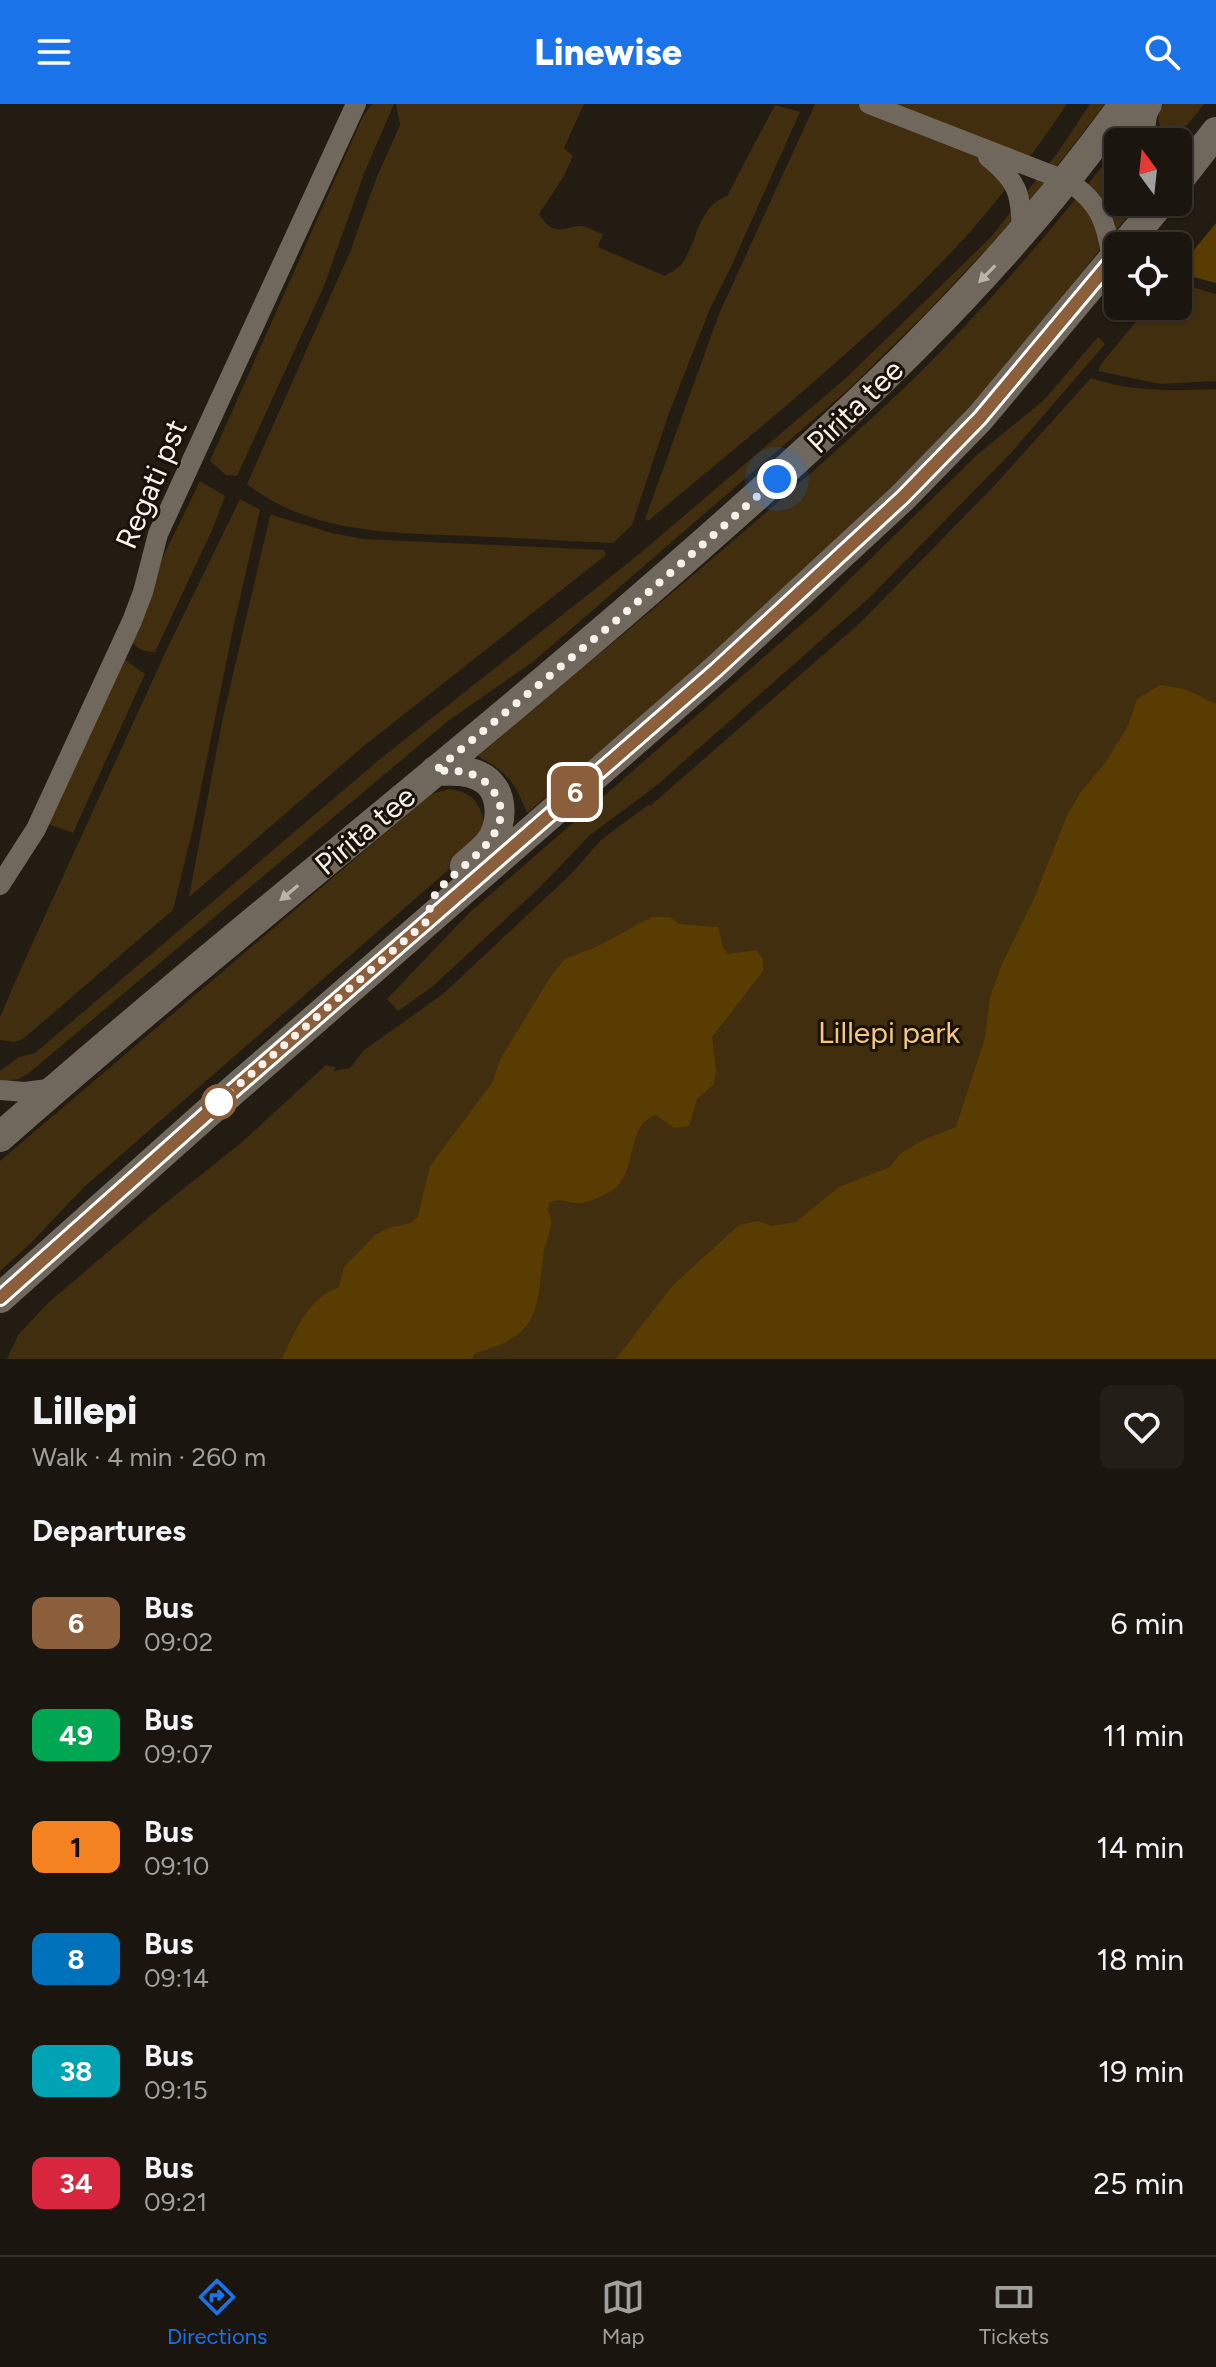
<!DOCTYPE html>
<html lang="en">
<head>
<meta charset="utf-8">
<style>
	:root { --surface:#1a150e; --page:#231e17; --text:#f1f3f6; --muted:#9f9f9e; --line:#38342e; --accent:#1a73e8 }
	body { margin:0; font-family:Figtree,sans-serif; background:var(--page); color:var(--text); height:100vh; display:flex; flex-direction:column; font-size:30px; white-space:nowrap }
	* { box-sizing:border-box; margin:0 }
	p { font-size:26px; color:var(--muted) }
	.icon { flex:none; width:44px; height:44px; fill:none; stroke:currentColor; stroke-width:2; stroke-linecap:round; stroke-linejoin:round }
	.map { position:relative; height:1255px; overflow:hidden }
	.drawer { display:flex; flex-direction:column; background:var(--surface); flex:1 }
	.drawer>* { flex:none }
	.badge { padding:0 16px; border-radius:12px; font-size:28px; line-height:52px }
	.needle { width:52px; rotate:345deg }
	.fabs { position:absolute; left:1104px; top:24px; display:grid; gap:16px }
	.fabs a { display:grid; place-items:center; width:88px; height:88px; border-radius:12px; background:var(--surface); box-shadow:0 2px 6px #0004,0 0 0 2px var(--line); font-size:40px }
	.you { position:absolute; width:40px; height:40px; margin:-20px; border:6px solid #fff; border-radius:50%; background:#1a73e8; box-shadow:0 0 0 12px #1a73e833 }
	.map>.badge { position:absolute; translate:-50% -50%; box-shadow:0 0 0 4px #fff }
	h2 { padding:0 32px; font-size:30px; line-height:72px }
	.round { display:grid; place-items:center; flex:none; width:84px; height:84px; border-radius:12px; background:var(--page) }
	.overview { display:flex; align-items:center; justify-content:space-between; height:136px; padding:0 32px }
	h1 { font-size:38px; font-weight:800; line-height:60px }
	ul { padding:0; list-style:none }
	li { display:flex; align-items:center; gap:24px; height:112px; padding:0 32px }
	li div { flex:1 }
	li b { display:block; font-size:30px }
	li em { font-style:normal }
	li .badge { min-width:88px; font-weight:700; text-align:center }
	header { display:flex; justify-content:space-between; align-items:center; height:104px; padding:0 32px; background:var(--accent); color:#fff; font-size:36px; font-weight:800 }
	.tab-bar { display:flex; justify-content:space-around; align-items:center; height:112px; border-top:2px solid var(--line); background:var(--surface); font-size:22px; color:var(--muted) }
	.tab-bar a { display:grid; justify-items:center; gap:4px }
	.tab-bar .on { color:var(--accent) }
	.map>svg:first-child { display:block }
	.green { fill:#402e0f }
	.forest { fill:#593c02 }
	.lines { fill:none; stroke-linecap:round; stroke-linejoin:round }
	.minor { stroke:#70685c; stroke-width:20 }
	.secondary { stroke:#70685c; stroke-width:30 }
	.oneway { fill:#bab4ab }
	.line-casing { stroke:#fff; stroke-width:18 }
	.line { stroke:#8b5e3c; stroke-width:12 }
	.walk { stroke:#f7f3ec; stroke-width:8; stroke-dasharray:0 14.4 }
	.stop-dot { fill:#fff; stroke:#8b5e3c; stroke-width:4 }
	.labels { text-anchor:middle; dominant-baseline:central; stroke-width:6; stroke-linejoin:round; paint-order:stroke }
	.street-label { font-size:30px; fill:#f7f3ec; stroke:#191209 }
	.park-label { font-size:30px; fill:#f6c77c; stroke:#191209 }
</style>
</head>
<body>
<header><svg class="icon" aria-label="menu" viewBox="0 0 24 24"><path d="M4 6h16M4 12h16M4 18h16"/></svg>Linewise<svg class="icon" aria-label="search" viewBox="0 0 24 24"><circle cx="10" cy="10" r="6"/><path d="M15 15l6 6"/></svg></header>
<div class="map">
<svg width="1216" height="1255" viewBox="0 0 1216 1255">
	<rect width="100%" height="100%" fill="#221c12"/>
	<path class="green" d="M 372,0 L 394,0 L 365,67 L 324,182 L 237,372 L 226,371 L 210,357 L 363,12 Z
		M 396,0 L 584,0 L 564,44 L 573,52 L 564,72 L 539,110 C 552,130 558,126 578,122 C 585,121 595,127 603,130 L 598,143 L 665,172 C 670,169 677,165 681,161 C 699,137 696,104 727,92 L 775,1 L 800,8 L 730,165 L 709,207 L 668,312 L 632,421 L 613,439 C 565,437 518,434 471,432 C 393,429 311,430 247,380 L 350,148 L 376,75 L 400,21 Z
		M 815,0 L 1067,0 C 1030,55 989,110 942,158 C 851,252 748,333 648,417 L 645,415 L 719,210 Z
		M 1090,0 L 1105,0 L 1032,94 L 994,137 L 926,209 L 851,283 L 534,557 L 448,617 L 29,969 L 19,975 L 0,978 L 0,967 L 19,953 L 35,949 L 380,655 L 638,451 L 846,274 L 991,133 L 1059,47 Z
		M 1163,0 L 1204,0 C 1194,12 1186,28 1169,30 C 1156,22 1156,12 1163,0 Z
		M 1114,48 L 1118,51 L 1118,98 L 1139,98 L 965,311 L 835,447 L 527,709 C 514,677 508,669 478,652 C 615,536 756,422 887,300 C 970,223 1043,136 1114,48 Z
		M 1178,179 L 1216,190 L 1216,277 L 1160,280 L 1098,267 L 1101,260 L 1149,202 L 1178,202 Z
		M 1098,233 L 1105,240 L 1012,348 L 869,494 L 656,682 L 590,731 L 538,785 L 432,883 L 398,907 L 387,895 L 469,809 L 818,506 L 978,350 L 1044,296 Z
		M 1091,274 C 1132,288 1173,287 1216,285 L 1216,1255 L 7,1255 L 18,1231 L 48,1199 L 163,1101 L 241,1039 L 326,961 L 335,963 L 334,967 L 350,964 L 363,947 L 443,890 L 571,770 L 601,736 L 648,701 L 650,702 L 861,518 L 994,382 Z
		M 200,377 L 225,392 L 213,424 L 155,548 C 142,548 136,544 129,534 L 159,461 Z
		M 240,395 L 260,406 L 233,525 L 193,724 L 173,806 L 23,935 L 14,938 L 0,936 L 0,913 L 23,860 L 166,547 Z
		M 272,411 L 332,429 L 363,435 L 604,446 L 606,451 L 365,641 L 189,793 L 223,613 L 270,412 Z
		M 121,553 L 145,570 L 73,729 L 46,719 Z
		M 449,685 C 470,687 481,698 484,720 L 469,748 L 83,1084 L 32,1138 L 0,1167 L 0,1057 L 431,690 Z"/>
	<path class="forest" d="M 1216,119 L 1216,179 L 1182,170 L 1180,163 Z
		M 1160,581 L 1185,585 L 1216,600 L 1216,1255 L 616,1255 L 673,1181 L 739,1121 L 758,1117 L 771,1122 L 796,1118 L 839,1083 L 890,1063 L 900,1050 L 921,1037 L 956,1023 L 985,934 L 990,893 L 1002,860 L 1033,797 L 1067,712 L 1080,689 L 1105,659 L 1128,622 L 1137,595 Z
		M 652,813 L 670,813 L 679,820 L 718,823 L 723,843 L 728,850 L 756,846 L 763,855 L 763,867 L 712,933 L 716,966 L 714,980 L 697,995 L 689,1022 L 674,1024 L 656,1011 C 623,1023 641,1068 610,1088 C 603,1092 588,1098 580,1099 C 569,1101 564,1093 550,1098 L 547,1105 C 557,1122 545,1134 543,1152 C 537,1210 538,1232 475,1249 L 471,1255 L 282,1255 C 296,1226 307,1195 339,1183 L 344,1163 L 375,1131 L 389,1124 L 411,1119 L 418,1112 L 430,1062 L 492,979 L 501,954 L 551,872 L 565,855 L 598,842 Z"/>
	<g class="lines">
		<path class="minor" d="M 869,0 L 1067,77 C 1100,97 1107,120 1112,156
			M 988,53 C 1019,78 1021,90 1022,130
			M 0,781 L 36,725 L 132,517 L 143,488 L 158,430 L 356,0
			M 0,986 L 25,988 L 56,984"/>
		<path class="secondary" d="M 1143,38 C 1139,27 1140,10 1147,0
			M 1178,77 L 1216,28
			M 1124,142 L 1161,98
			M 435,667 C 450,667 464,665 479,672 C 505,684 504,720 489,740 C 482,748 473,755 465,762
			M 0,1033 C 223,837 459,654 682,458 C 844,316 997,176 1124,0
			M 0,1194 L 221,997 L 716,566 L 903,393 L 980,314 L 1118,149"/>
	</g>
	<defs><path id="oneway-solid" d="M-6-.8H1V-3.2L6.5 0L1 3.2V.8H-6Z" transform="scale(2)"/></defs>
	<g class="oneway">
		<use href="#oneway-solid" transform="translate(987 170) rotate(134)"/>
		<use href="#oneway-solid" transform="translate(289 789) rotate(140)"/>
	</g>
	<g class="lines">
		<g class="line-casing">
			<path id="line" d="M 0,1194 L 221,997 L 716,566 L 903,393 L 980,314 L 1118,149"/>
		</g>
		<use href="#line" class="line"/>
		<path class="walk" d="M 219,998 L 426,818 C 429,809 431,796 437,788 C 458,761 526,727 491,684 C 477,666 456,666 435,667 L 618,515 L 777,375"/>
	</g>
	<circle class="stop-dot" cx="219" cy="998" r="16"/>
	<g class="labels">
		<g class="street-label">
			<text transform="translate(855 302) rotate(-44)">Pirita tee</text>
			<text transform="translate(151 380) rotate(-67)">Regati pst</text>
			<text transform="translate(365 726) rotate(-40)">Pirita tee</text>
		</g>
		<g class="park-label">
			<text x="889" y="928">Lillepi park</text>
		</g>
	</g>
</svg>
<div class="fabs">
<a><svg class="needle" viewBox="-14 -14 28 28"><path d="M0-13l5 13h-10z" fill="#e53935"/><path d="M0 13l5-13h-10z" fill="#9f9f9e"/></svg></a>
<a><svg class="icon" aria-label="locate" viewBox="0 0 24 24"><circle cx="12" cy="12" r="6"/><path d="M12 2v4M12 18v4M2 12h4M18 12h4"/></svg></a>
</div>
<div class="you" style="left:777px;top:375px"></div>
<b class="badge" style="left:575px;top:688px;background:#8b5e3c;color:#fff">6</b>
</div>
<section class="drawer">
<div class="overview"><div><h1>Lillepi</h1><p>Walk · 4 min · 260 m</p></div><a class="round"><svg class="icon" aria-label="heart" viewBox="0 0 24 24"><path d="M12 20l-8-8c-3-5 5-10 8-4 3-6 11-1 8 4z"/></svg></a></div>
<h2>Departures</h2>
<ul>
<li><span class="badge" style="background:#8b5e3c;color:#fff">6</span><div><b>Bus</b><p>09:02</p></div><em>6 min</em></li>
<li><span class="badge" style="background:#00a651;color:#fff">49</span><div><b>Bus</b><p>09:07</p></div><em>11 min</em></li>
<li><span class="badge" style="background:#f58220;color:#111">1</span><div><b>Bus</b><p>09:10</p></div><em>14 min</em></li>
<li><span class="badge" style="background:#0072bc;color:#fff">8</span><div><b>Bus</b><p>09:14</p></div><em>18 min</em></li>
<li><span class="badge" style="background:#00a3b4;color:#fff">38</span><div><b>Bus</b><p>09:15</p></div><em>19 min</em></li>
<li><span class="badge" style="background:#d7263d;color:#fff">34</span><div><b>Bus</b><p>09:21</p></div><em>25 min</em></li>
</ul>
</section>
<nav class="tab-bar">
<a class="on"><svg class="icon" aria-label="directions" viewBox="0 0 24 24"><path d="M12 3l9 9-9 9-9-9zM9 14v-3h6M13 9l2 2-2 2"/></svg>Directions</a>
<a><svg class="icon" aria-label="map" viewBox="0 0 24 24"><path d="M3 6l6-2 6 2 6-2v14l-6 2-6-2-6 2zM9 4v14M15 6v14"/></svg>Map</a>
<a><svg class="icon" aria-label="tickets" viewBox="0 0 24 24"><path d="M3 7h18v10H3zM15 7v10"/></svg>Tickets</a>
</nav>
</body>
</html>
